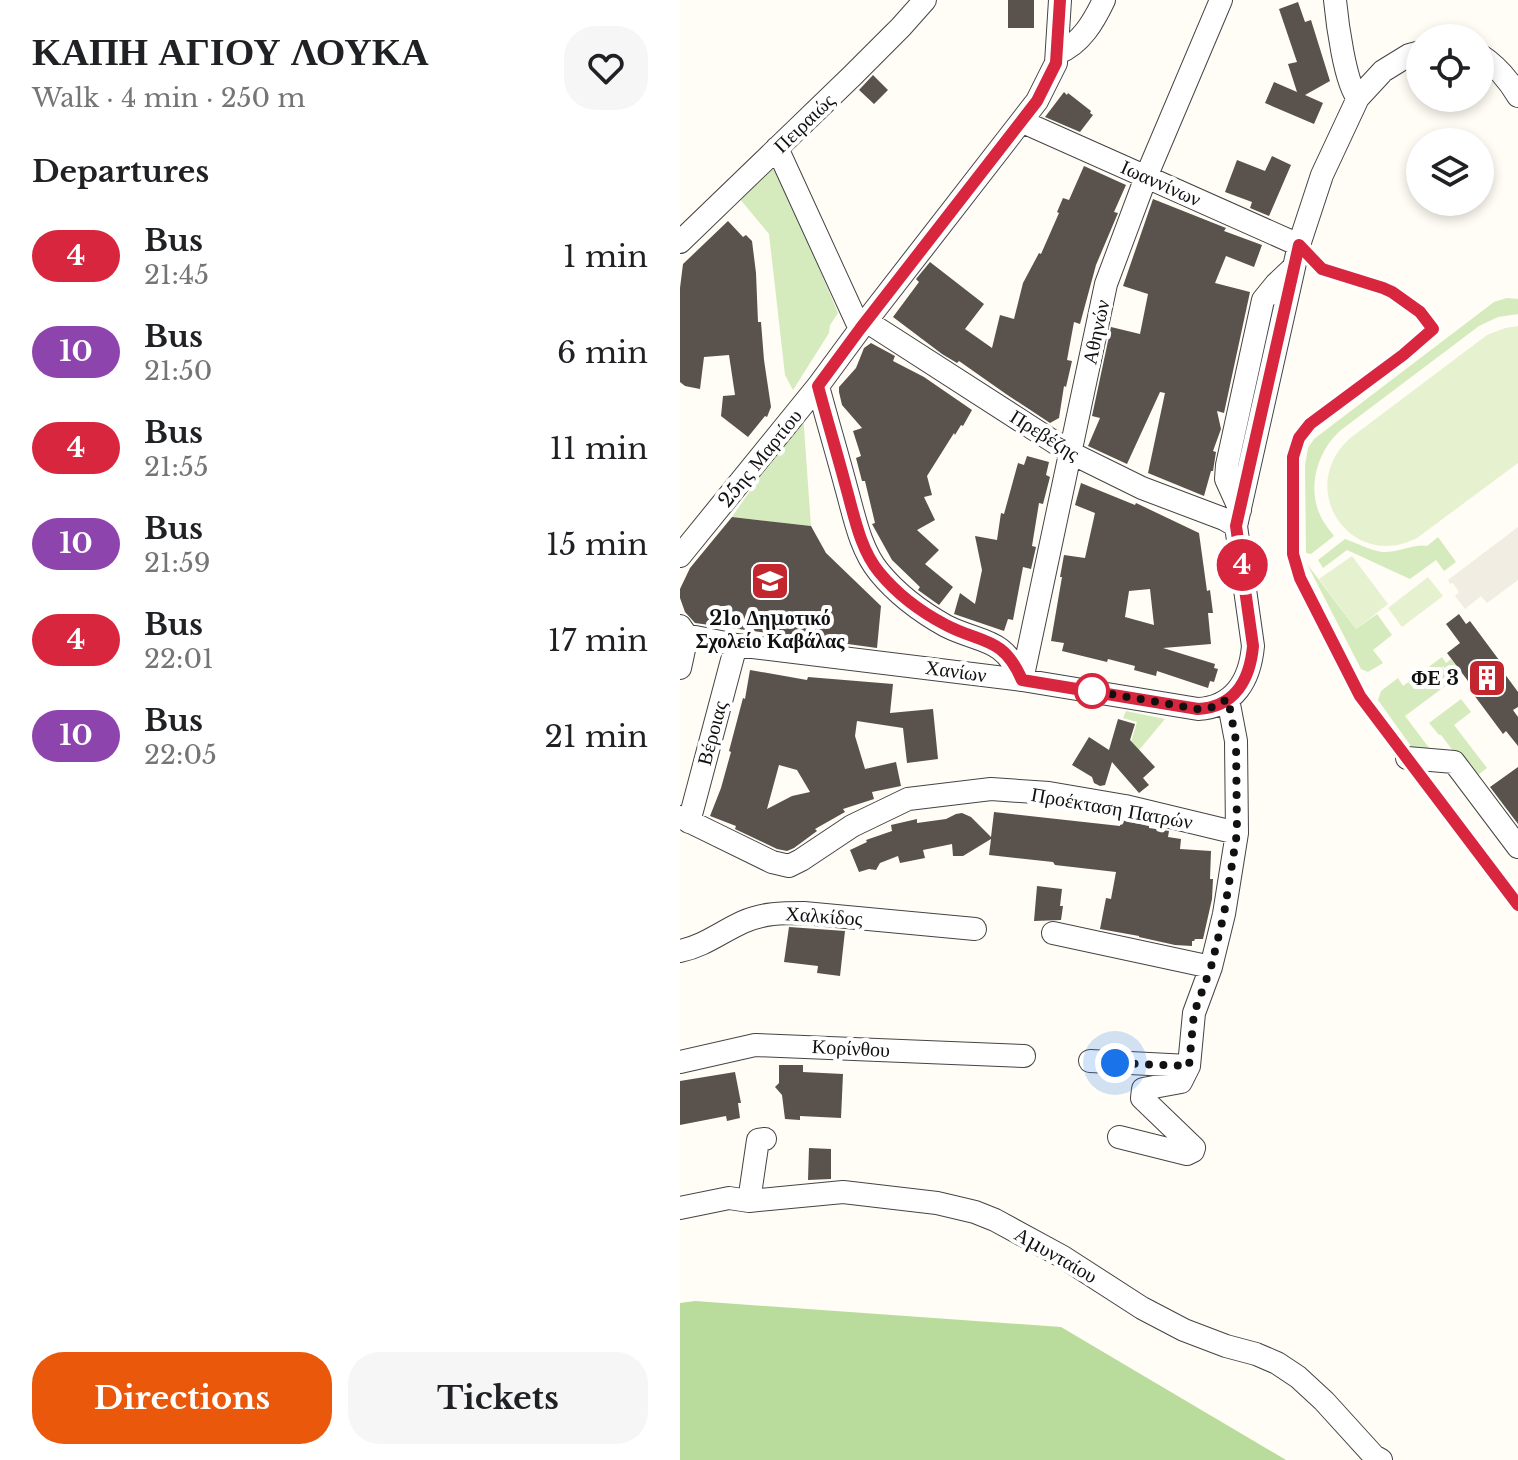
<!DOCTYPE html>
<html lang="en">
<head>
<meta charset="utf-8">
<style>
	:root { --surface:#fff; --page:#f6f6f6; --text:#202124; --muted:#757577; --accent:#ea580c }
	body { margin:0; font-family:"Libre Baskerville",serif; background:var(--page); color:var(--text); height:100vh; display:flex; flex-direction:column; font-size:30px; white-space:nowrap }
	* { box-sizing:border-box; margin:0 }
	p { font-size:26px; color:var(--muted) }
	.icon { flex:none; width:44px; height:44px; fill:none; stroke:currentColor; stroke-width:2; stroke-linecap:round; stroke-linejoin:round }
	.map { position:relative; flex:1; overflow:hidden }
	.side { display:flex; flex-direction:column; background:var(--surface); width:680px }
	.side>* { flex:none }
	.badge { padding:0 16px; border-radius:26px; font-size:28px; line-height:52px }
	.fabs { position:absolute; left:726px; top:24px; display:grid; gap:16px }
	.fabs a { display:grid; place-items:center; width:88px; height:88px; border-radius:50%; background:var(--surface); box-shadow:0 4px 12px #0003; font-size:40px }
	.you { position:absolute; width:40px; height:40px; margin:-20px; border:6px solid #fff; border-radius:50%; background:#1a73e8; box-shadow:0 0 0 12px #1a73e833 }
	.map>.badge { position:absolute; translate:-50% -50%; box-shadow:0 0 0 4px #fff }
	h2 { padding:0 32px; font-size:30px; line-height:72px }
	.round { display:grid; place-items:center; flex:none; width:84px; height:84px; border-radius:32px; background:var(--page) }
	.head { display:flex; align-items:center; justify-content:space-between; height:136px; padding:0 32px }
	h1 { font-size:38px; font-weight:800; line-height:60px }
	.button { display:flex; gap:16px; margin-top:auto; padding:16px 32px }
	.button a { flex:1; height:92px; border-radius:32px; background:var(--accent); color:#fff; font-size:32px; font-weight:800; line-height:92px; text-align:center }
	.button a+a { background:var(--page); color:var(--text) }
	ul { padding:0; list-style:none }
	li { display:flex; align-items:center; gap:24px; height:96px; padding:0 32px }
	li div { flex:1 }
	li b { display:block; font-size:30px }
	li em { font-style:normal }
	li .badge { min-width:88px; font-weight:700; text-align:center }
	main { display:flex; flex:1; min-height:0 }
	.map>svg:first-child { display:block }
	.green { fill:#d5ebbd }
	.forest { fill:#b9dc9c }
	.pitch { fill:#e6f2cf }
	.plaza { fill:#f1ede2 }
	.building { fill:#5a524d; fill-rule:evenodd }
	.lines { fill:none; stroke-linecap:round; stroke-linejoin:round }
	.minor-casing { stroke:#444; stroke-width:24 }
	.minor { stroke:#fff; stroke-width:22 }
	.line-casing { stroke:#fff; stroke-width:18 }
	.line { stroke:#d7263d; stroke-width:12 }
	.walk { stroke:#111; stroke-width:8; stroke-dasharray:0 14.4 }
	.stop-dot { fill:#fff; stroke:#d7263d; stroke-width:4 }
	.labels { text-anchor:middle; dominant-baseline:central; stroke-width:8; stroke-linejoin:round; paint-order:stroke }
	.street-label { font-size:20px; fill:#111; stroke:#fff }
	.poi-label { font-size:20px; font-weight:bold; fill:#111; stroke:#fff }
</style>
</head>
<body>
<main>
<section class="side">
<div class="head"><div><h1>ΚΑΠΗ ΑΓΙΟΥ ΛΟΥΚΑ</h1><p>Walk · 4 min · 250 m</p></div><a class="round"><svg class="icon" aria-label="heart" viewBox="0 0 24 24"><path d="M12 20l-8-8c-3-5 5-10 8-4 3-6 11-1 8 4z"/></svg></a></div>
<h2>Departures</h2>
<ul>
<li><span class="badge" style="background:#d7263d;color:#fff">4</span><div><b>Bus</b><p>21:45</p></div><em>1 min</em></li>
<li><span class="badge" style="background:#8e44ad;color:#fff">10</span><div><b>Bus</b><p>21:50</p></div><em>6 min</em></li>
<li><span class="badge" style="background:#d7263d;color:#fff">4</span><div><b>Bus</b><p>21:55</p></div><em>11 min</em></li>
<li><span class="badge" style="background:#8e44ad;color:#fff">10</span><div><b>Bus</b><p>21:59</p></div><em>15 min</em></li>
<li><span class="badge" style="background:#d7263d;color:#fff">4</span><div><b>Bus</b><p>22:01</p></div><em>17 min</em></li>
<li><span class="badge" style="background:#8e44ad;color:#fff">10</span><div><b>Bus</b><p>22:05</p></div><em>21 min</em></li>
</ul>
<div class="button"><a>Directions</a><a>Tickets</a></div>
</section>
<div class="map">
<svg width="838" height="1460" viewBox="0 0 838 1460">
	<rect width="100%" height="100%" fill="#fffdf5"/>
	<path class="green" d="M 91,169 L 96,171 L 104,184 L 158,313 L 150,325 L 149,333 L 113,390 L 105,375 L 89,234 L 59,198 Z
		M 827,298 L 838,299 L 838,314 L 818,317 L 799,326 L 661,430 C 640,448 629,480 637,507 C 640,518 647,527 654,536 L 631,554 L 626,553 L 625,465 L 628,448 L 634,439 L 814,302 Z
		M 123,414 L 131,526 L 52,517 Z
		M 758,537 L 776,562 L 764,571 L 756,560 L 730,579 L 667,550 L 643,568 L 638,560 L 665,539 C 677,543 689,550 702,552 C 718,553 736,543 747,546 Z
		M 627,564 L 676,629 L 697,614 L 712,635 L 693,650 L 703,663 L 688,672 L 681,669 Z
		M 762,657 L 766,663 L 771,659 L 782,673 L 773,679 L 763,666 L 762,667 L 772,681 L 725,716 L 753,753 L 733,749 L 698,700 L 701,691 L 718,678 L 723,686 Z
		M 781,699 L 791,712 L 774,725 L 807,768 L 794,778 L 761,735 L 759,735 L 749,723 Z
		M 446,711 L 485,719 L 459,750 L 451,742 L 457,722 L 443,718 Z"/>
	<path class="forest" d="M 15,1301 L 381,1327 L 606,1460 L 0,1460 L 0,1303 Z"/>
	<path class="pitch" d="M 838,326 L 838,463 L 737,538 C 671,572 615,489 669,439 L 807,335 L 825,328 Z
		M 672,556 L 708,604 L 676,629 L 639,579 Z
		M 748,577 L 763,596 L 722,627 L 708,608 Z"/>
	<path class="plaza" d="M 838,527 L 838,580 L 807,603 L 801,596 L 785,609 L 775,596 L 779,592 L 773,583 L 770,584 L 768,580 Z"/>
	<path class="building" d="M 328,0 L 354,0 L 354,28 L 328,28 Z
		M 618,2 L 625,22 L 631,20 L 650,81 L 625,95 L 643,103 L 634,124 L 585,103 L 594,82 L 617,92 L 608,64 L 617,62 L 599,9 Z
		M 193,75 L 208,90 L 194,104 L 179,90 Z
		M 384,92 L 387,95 L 388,93 L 411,111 L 410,113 L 413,115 L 400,132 L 365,117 Z
		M 592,156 L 611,165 L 589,216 L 570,208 L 572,202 L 545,192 L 557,160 L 585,171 Z
		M 404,166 L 446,185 L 434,212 L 438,213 L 416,265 L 400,324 L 394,322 L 387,360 L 392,361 L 386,387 L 384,386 L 379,418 L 370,423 L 326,394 L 279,361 L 277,363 L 262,354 L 213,317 L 239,282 L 236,279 L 250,262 L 304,304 L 285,329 L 312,348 L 320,315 L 334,319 L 343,283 L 359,253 L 361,254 L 379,213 L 377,212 L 383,198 L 389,200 Z
		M 473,199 L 546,228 L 544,231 L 582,245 L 574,267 L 546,256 L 535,283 L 570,292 L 544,413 L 537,411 L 541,429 L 533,451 L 536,452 L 533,471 L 531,471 L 524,496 L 468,473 L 485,393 L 480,392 L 447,464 L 408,446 L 420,418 L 412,416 L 431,327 L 460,334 L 468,294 L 443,286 Z
		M 48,221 L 63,237 L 66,235 L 72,241 L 76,273 L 78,322 L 81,322 L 84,360 L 91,407 L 87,417 L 85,416 L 68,437 L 41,416 L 43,396 L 55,395 L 49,355 L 24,357 L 20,389 L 5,386 L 0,382 L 0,288 L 3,264 Z
		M 191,343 L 215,356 L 213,361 L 244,377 L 292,410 L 283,426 L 281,425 L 275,435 L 274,433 L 247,476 L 252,495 L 244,497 L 255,520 L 237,530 L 259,550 L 245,564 L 273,587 L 259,605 L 238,590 L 240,587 L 212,560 L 192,524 L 195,523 L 185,481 L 182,481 L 176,458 L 181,456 L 173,431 L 182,428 L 162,405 L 159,392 L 159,387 L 176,368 L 184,348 Z
		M 347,456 L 369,462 L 366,475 L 370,477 L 363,504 L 359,503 L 352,546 L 356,547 L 351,569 L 343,567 L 333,620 L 328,619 L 324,631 L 274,614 L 280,593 L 295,604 L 302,570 L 295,536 L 317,540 L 321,513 L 324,514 L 338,463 L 344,465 Z
		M 401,483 L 455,505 L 456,503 L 519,533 L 527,591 L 530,590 L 533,613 L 528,613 L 531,644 L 483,648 L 535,664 L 534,668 L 538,669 L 534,682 L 530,681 L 528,688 L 477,671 L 476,676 L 454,670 L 455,666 L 428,659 L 427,662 L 382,651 L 384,643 L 371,641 L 382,577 L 380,577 L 384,555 L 405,558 L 415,513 L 395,505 ZM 470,589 L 474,625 L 445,617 L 449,591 Z
		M 52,517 L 131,526 L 146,553 L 201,606 L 197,648 L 15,623 L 5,612 L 0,598 L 0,589 L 10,568 Z
		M 779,614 L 786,624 L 790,621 L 819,660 L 816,662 L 838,692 L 838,707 L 833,710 L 838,717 L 838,746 L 826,731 L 823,734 L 794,695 L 797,693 L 767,653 L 780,643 L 766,624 Z
		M 70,670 L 127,680 L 128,677 L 213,684 L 210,713 L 253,709 L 258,759 L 227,763 L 223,728 L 177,721 L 175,736 L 185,769 L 216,762 L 221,786 L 192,792 L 194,799 L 163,809 L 165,812 L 135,829 L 137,831 L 114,848 L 107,851 L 97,849 L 55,829 L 56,826 L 30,816 L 41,788 L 51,752 L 49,751 L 63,698 L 65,699 ZM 99,765 L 117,770 L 130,792 L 112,796 L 87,809 Z
		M 438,719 L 455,724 L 450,740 L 475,767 L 463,778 L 469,785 L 459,793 L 432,762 L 425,785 L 420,786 L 414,783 L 412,777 L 392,765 L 409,737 L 429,750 Z
		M 838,767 L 838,824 L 810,787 Z
		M 314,812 L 440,826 L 440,819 L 442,820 L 469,826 L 469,828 L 489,831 L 488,837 L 501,839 L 500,849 L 531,851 L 530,879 L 533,879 L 532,899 L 523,939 L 515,939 L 514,941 L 512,941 L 512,946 L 495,945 L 459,937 L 459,936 L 420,929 L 426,898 L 431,899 L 436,872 L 375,865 L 373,862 L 309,855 L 311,839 L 283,856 L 273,856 L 272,844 L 243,850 L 245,858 L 220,863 L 218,856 L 200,863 L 196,870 L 189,869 L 179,872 L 170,850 L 187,842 L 186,840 L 212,831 L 211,825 L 237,819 L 237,823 L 266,819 L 276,814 L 282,813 L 291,817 L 311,837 Z
		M 357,886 L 382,889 L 380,906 L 383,906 L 381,920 L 354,921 Z
		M 109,927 L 165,931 L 160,976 L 137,973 L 138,966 L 104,962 Z
		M 99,1065 L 123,1065 L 123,1072 L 163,1074 L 161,1118 L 120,1116 L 120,1120 L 105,1119 L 102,1095 L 95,1087 L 99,1083 Z
		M 55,1072 L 61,1103 L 58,1103 L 60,1118 L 47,1121 L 46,1116 L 0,1125 L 0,1081 Z
		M 129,1148 L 151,1149 L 151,1179 L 128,1180 Z"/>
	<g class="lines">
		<g class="minor-casing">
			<path id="minor" d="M 655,0 C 657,21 665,84 678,98
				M 378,53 C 401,44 414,21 424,0
				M 800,55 C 817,66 828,79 838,96
				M 343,122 L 619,245
				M 97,148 L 180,329
				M 0,242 L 172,76 L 221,27 L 245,0
				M 186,321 L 391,453 L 462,488 L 544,519 L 556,526
				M 138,386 C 147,420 157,453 166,487 C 174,515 180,549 199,572 C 217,594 241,612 266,626 C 302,644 323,636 342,680
				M 560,510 L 546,479 L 547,465 L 583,300 L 596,284 L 614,267
				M 0,556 L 138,386 L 180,329 L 357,101 L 376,63 L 380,0
				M 0,626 L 7,636 L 0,668
				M 0,634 L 56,645 L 342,680 L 518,709 C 555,707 570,679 573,646 L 556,526 L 619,245 L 642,175 L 678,98 L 703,71 L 729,55 L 740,52
				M 342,680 L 426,284 L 466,177 L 541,0
				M 727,758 L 774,762 L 838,847
				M 0,817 L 92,862 L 109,866 L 121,860 L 172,826 L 228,799 L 311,789 L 369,793 L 445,806 L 557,833
				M 9,822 L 56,645
				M 373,933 L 531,967
				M 0,951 C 24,946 41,932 63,922 C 83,913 102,913 124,913 L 295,929
				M 410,1061 L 509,1066
				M 0,1062 L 75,1045 L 344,1056
				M 439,1137 L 507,1154 L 513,1151 L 514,1148 L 462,1098 L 463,1089 L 501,1082 L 509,1066 L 514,1013 L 531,967 L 544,914 L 557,833 L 556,741 L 548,699
				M 69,1201 L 78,1140 L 85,1139
				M 0,1208 L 49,1198 L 69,1201 L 163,1192 L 257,1203 L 295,1212 L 315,1220 L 383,1257 L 462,1308 L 504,1330 L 546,1346 L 576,1354 L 597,1363 L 618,1377 L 644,1401 L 694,1456 L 701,1460"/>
		</g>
		<use href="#minor" class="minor"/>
	</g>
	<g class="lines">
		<g class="line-casing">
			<path id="line" d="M 380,0 L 376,63 L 357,101 L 180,329 L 138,386 C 147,420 157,453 166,487 C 174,515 180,549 199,572 C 217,594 241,612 266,625 C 302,644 323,636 342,680 L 518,709 C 555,707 570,679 573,646 L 556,526 L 619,245 L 642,269 L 703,288 L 712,292 L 740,312 L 753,329 L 723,355 L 630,424 L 619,438 L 613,457 L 613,554 L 620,578 L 680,696 L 838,905"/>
		</g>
		<use href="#line" class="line"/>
		<path class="walk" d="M 412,691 L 408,690 L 518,709 L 530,708 L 548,699 L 556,741 L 557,833 L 544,914 L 531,967 L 514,1013 L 509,1066 L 435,1063"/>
	</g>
	<defs>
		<g id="school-square" transform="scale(2)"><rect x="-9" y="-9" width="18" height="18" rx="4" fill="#c4262e" stroke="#fff"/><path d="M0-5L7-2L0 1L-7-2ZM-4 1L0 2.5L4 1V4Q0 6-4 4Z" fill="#fff"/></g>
		<g id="building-square" transform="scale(2)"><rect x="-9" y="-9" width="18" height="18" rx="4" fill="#c4262e" stroke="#fff"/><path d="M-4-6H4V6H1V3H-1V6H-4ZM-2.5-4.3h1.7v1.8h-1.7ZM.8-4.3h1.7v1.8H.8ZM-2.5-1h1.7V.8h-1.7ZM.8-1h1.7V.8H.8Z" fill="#fff"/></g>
	</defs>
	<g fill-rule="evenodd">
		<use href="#school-square" x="90" y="581"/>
		<use href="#building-square" x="807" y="678"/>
	</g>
	<circle class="stop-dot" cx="412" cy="691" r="16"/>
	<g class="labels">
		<g class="street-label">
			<text transform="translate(124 123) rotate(-44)">Πειραιώς</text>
			<text transform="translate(481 183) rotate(24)">Ιωαννίνων</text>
			<text transform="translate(416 332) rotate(-78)">Αθηνών</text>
			<text transform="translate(365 435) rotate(32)">Πρεβέζης</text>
			<text transform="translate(80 458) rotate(-51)">25ης Μαρτίου</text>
			<text transform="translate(276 671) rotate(8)">Χανίων</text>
			<text transform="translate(32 733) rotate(-75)">Βέροιας</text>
			<text transform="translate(432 808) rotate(10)">Προέκταση Πατρών</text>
			<text transform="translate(144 916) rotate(4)">Χαλκίδος</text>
			<text transform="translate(171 1048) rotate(3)">Κορίνθου</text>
			<text transform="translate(376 1255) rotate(30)">Αμυνταίου</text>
		</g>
		<g class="poi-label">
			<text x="90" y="618">21ο Δημοτικό<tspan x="90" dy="23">Σχολείο Καβάλας</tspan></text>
			<text x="779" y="678" text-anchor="end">ΦΕ 3</text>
		</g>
	</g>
</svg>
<div class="fabs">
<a><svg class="icon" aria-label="locate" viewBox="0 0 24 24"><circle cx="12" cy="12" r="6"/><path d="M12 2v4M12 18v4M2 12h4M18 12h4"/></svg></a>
<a><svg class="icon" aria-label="layers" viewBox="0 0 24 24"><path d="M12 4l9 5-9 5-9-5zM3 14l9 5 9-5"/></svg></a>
</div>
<div class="you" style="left:435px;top:1063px"></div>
<b class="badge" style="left:562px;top:565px;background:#d7263d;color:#fff">4</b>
</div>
</main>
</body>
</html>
